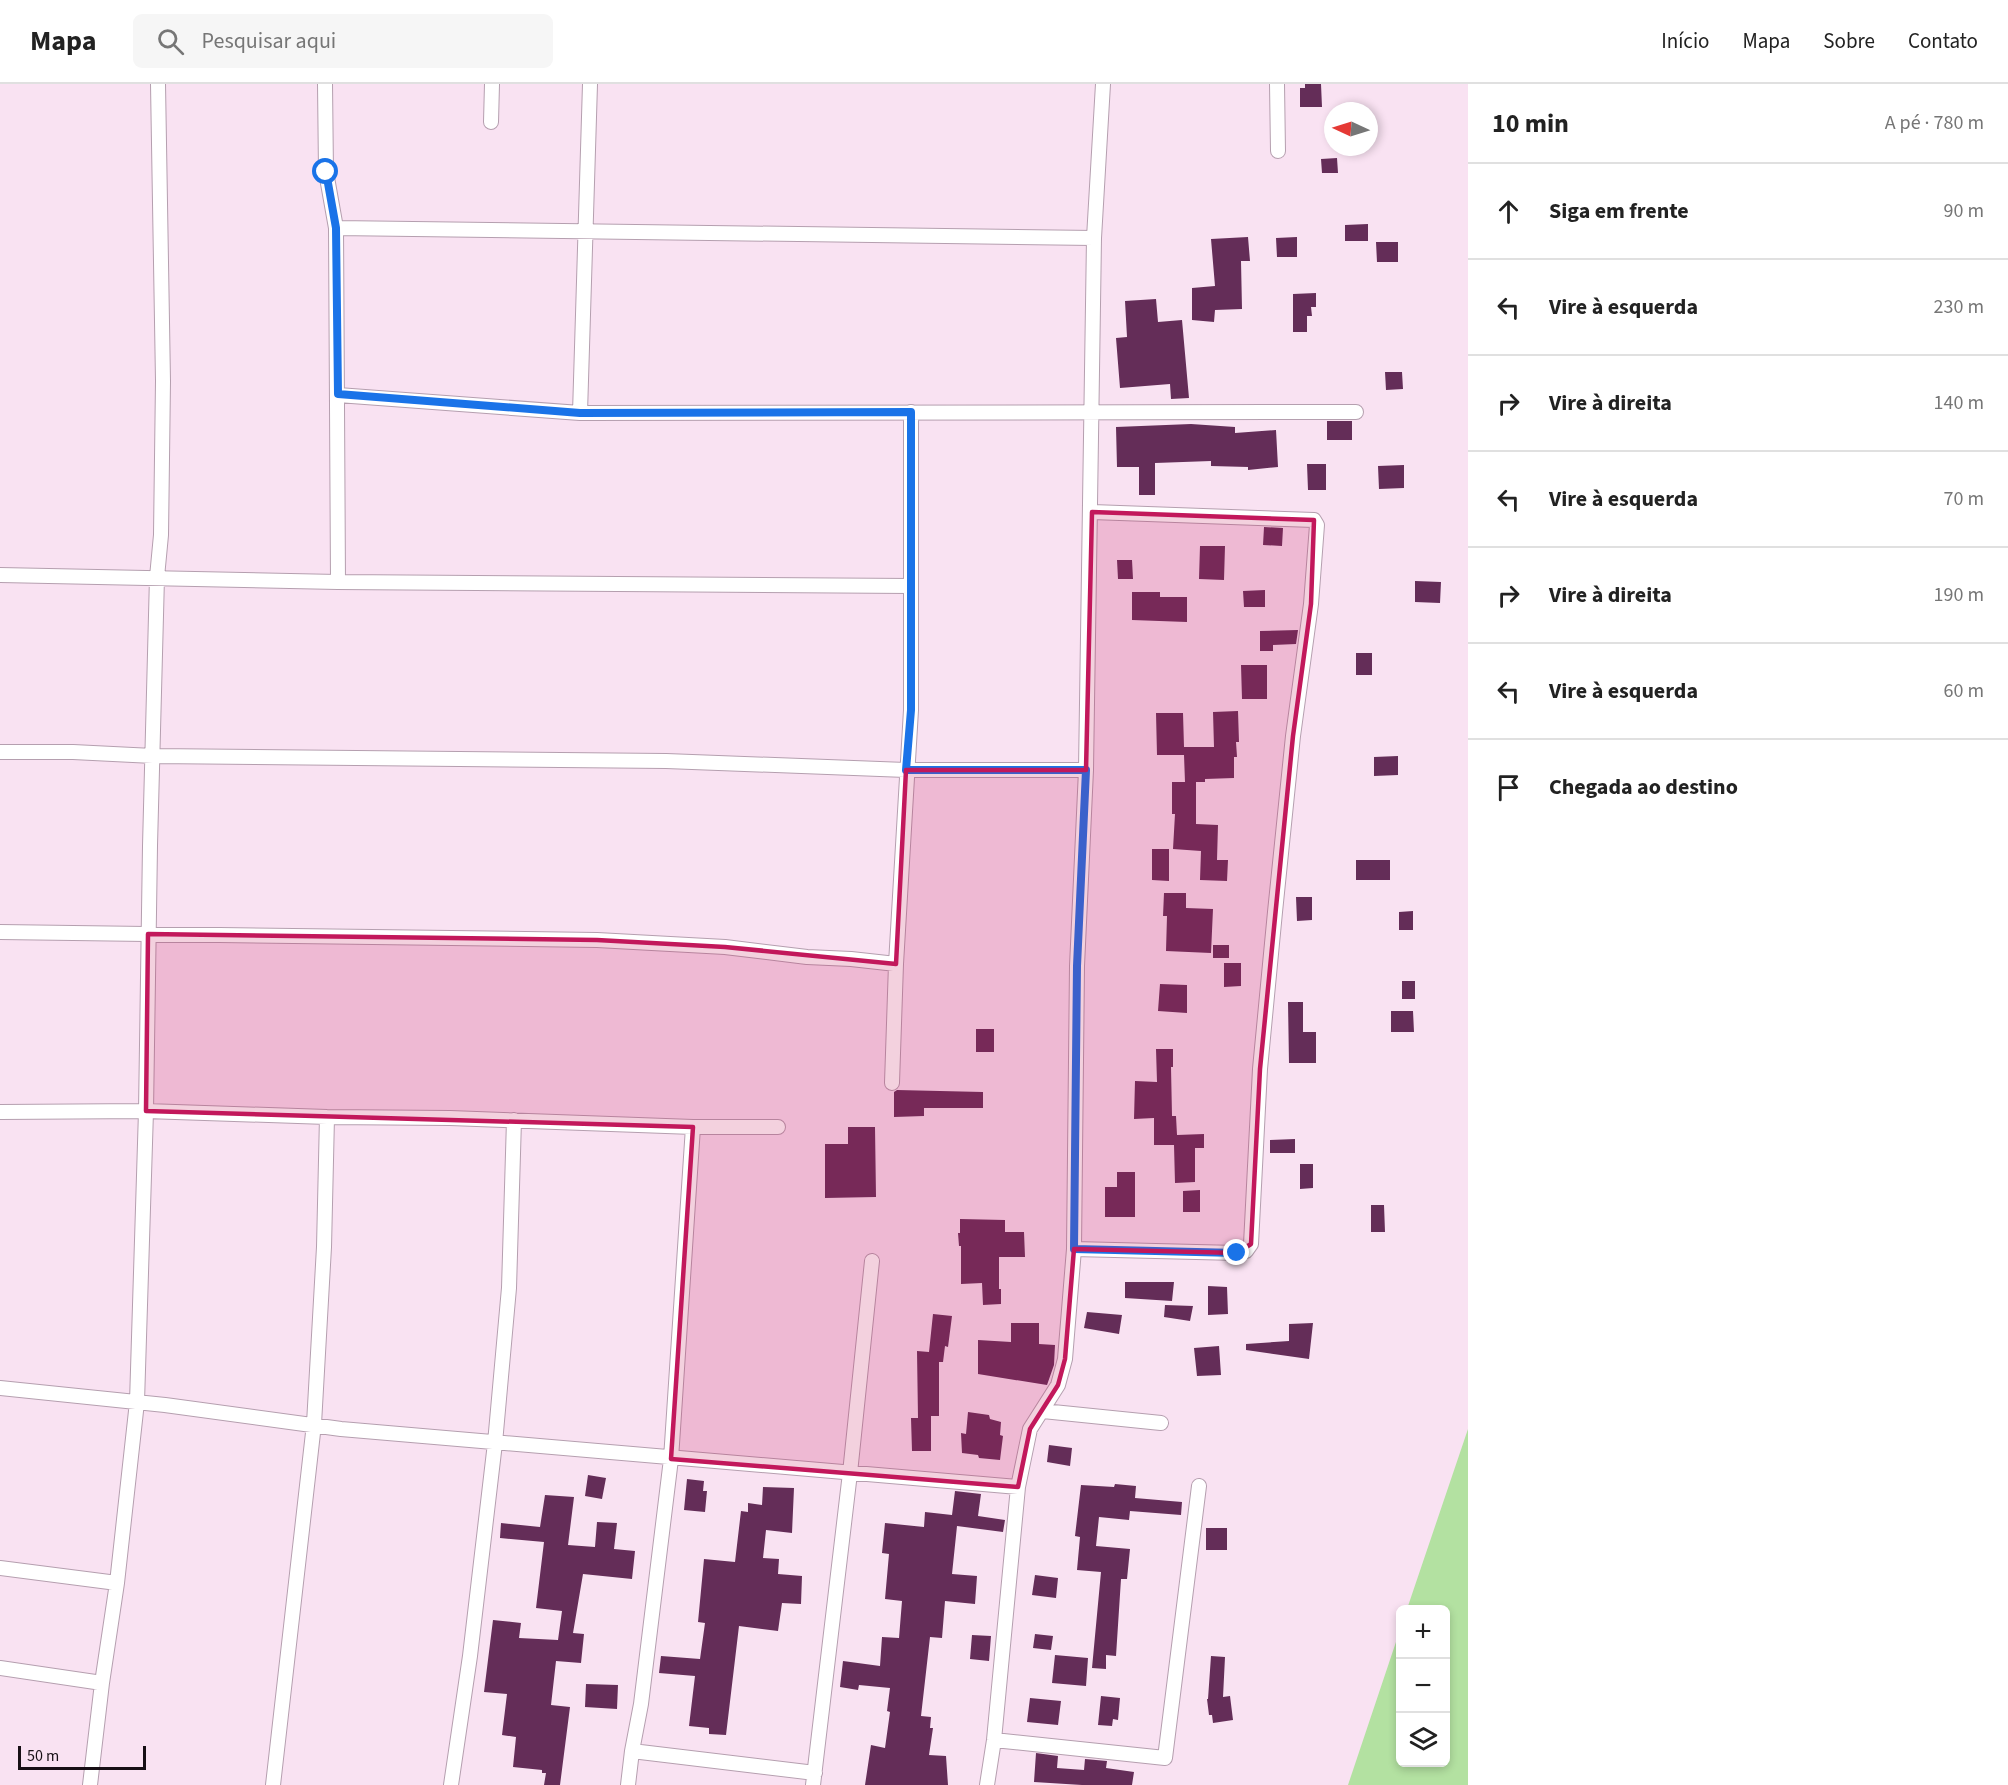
<!DOCTYPE html>
<html lang="pt">
<head>
<meta charset="utf-8">
<style>
	:root { --surface:#fff; --page:#f6f6f6; --text:#222; --muted:#767676; --line:#e0e0e0 }
	body { margin:0; font-family:"Source Sans 3",sans-serif; background:var(--page); color:var(--text) }
	.controls { position:absolute; right:18px; bottom:18px; display:grid; overflow:hidden; border-radius:9px; box-shadow:0 3px 9px #0003 }
	.controls button { width:54px; height:54px; display:grid; place-items:center; padding:0; border:0; border-bottom:2px solid var(--line); background:var(--surface); color:var(--text); font:30px sans-serif }
	.compass { position:absolute; left:1324px; top:18px; width:54px; height:54px; border-radius:50%; background:var(--surface); box-shadow:0 3px 9px #0003; rotate:274deg }
	.scale { position:absolute; left:18px; bottom:15px; width:128px; box-sizing:border-box; padding-left:6px; border:3px solid #170f15; border-top:0; font-size:16px; line-height:21px; white-space:nowrap; color:#170f15; -webkit-text-stroke:4px #f9e2f2; paint-order:stroke }
	.stop { position:absolute; width:18px; height:18px; margin:-14px; border:4px solid #1a73e8; border-radius:50%; background:#fff }
	.stop.end { background:#1a73e8; border-color:#fff; box-shadow:0 2px 6px #0008 }
	.list { margin:0; padding:0; list-style:none }
	h2 { display:flex; justify-content:space-between; align-items:center; height:78px; margin:0; padding:0 24px; font-size:26px }
	h2 small { font-size:20px; font-weight:400; color:var(--muted) }
	.list li { display:grid; grid-template-columns:39px 1fr auto; gap:18px; align-items:center; box-sizing:border-box; height:96px; padding:0 24px; border-top:2px solid var(--line) }
	.list b { display:block; font-size:22px; white-space:nowrap }
	.list em { font-size:20px; font-style:normal; color:var(--muted) }
	.icon { flex:none; width:33px; height:33px; fill:none; stroke:currentColor; stroke-width:2; stroke-linecap:round; stroke-linejoin:round }
	.map { position:relative; flex:none; width:1468px; height:1701px; overflow:hidden }
	header { display:flex; align-items:center; gap:36px; box-sizing:border-box; height:84px; padding:0 30px; background:var(--surface); border-bottom:2px solid var(--line) }
	header strong { font-size:28px }
	nav { display:flex; gap:33px; margin-inline-start:auto; font-size:21px }
	.search { width:420px; height:54px; background:var(--page); display:flex; align-items:center; gap:15px; box-sizing:border-box; padding:0 21px; border-radius:9px; color:var(--muted); font-size:22px }
	main { display:flex }
	aside { flex:1; background:var(--surface) }
	.map>svg:first-child { display:block }
	.water { fill:#b3e1a1 }
	.building { fill:#642d58 }
	.lines { fill:none; stroke-linecap:round; stroke-linejoin:round }
	.minor-casing { stroke:#b59faf; stroke-width:16 }
	.minor { stroke:#fff; stroke-width:14 }
	.route { stroke:#1a73e8; stroke-width:8 }
	.marked { fill:#c2185b; fill-opacity:0.2; stroke:#c2185b; stroke-width:4.5; stroke-linejoin:round }
</style>
</head>
<body>
<header>
<strong>Mapa</strong>
<div class="search"><svg class="icon" aria-label="search" viewBox="0 0 24 24"><circle cx="10" cy="10" r="6"/><path d="M15 15l6 6"/></svg>Pesquisar aqui</div>
<nav><a>Início</a><a>Mapa</a><a>Sobre</a><a>Contato</a></nav>
</header>
<main>
<div class="map">
<svg width="1468" height="1701" viewBox="0 0 1468 1701">
	<rect width="100%" height="100%" fill="#f9e2f2"/>
	<path class="water" d="M1468 1345V1701H1348L1400 1546V1678H1446V1526L1407 1525Z"/>
	<path class="building" d="M1305 0H1321L1322 23H1300V4H1305Z
		M1337 74 1338 89H1322L1321 75Z
		M1368 140V157H1345V141Z
		M1248 153 1250 177H1241L1242 225 1215 226 1214 238 1192 236V204L1215 202 1211 155Z
		M1297 153V173H1277L1276 154Z
		M1376 158H1398V178H1377Z
		M1316 209V223H1311L1312 232H1307V248H1293V210Z
		M1156 215 1158 238 1182 236 1189 314 1171 315 1170 300 1120 304 1116 254 1127 253 1125 217Z
		M1385 288H1402L1403 305 1386 306Z
		M1327 337H1352V356H1327Z
		M1191 340 1235 343V349L1276 346 1278 383 1248 386V383L1211 382V377L1155 379V411H1139V383H1117L1116 343Z
		M1307 380H1326V406H1308Z
		M1404 381V404L1379 405 1378 382Z
		M1264 443 1283 444 1282 462 1263 461Z
		M1200 462H1225L1224 496 1199 495Z
		M1117 476H1132L1133 495H1118Z
		M1415 497 1441 498 1440 519 1415 518Z
		M1265 506V523H1244L1243 507Z
		M1132 508H1160V513H1187V538L1132 536Z
		M1298 546 1296 560 1273 561V567H1260V547Z
		M1356 569H1372V591H1356Z
		M1241 581H1267V615H1242Z
		M1238 627 1239 658H1236L1237 673H1234V694L1205 695V698H1185L1184 671H1157L1156 629H1183L1184 663H1214L1213 628Z
		M1398 672V691L1374 692V673Z
		M1172 698H1196V740L1218 741 1217 776H1228L1227 797 1200 796 1201 767 1173 765 1175 730H1172Z
		M1152 765H1169V797L1152 796Z
		M1356 776H1390V796H1356Z
		M1164 809H1186V824L1213 825 1211 869 1166 867 1167 832H1163Z
		M1296 813H1312V836L1297 837Z
		M1413 827V846H1399V828Z
		M1213 861H1229V874H1213Z
		M1224 879H1241V902L1224 903Z
		M1402 897H1415V915H1402Z
		M1160 900 1187 901V929L1158 927Z
		M1288 918H1303V948H1316V979H1289Z
		M1391 927H1413L1414 948H1391Z
		M976 945H994V968H976Z
		M1156 965H1173V983H1171L1172 1032H1176L1177 1051 1204 1050V1064H1195V1098L1175 1099 1174 1061H1154V1034L1134 1035 1135 997 1157 998Z
		M897 1006 983 1008V1024H924V1032L894 1033V1008Z
		M848 1043H875L876 1113 825 1114V1060H848Z
		M1295 1055V1069H1270V1056Z
		M1300 1080H1313V1104L1300 1105Z
		M1117 1088H1135V1133H1105V1103H1117Z
		M1200 1106V1128H1183V1107Z
		M1371 1121H1384L1385 1148H1371Z
		M960 1135 1005 1136V1148H1024L1025 1173H999V1205H1001V1220L983 1221 982 1199 961 1200V1162H959L958 1149H960Z
		M1125 1198H1174L1172 1217 1125 1214Z
		M1208 1202 1227 1203 1228 1230 1208 1231Z
		M1165 1221 1193 1222 1190 1237 1164 1233Z
		M1087 1228 1122 1231 1119 1250 1084 1244Z
		M933 1230 952 1232 948 1263 945 1262 943 1278H939V1332H931V1367H912L911 1334H918L917 1267 929 1268Z
		M1011 1239H1039V1260L1055 1261 1054 1281 1047 1301 978 1290V1256L1011 1258Z
		M1313 1239 1309 1275 1246 1266V1260L1289 1257V1240Z
		M1219 1262 1221 1291 1197 1292 1194 1264Z
		M968 1328 989 1331 990 1335 1001 1338 1000 1351 1003 1352 1000 1376 979 1374 978 1371 962 1369 961 1349 966 1350Z
		M1049 1361 1072 1364 1070 1382 1047 1378Z
		M588 1391 606 1394 602 1415 585 1412Z
		M687 1395 704 1397 703 1407H707L705 1428 684 1426Z
		M1115 1400 1136 1402 1135 1414 1182 1418 1181 1431 1130 1427 1129 1436 1099 1433 1096 1462 1130 1465 1127 1495H1121L1116 1572 1106 1571V1585L1092 1584 1101 1488 1077 1486 1080 1453 1075 1452 1081 1401 1114 1403Z
		M763 1403 794 1404 792 1449 766 1446 763 1474 779 1475 778 1490 802 1492 801 1520 782 1519 778 1547 739 1542 726 1651 709 1650V1644L689 1642 695 1592 659 1589 661 1572 700 1575 705 1539 698 1538 704 1475 735 1478 741 1427 748 1428V1419L762 1421Z
		M955 1407 981 1410 978 1432 1005 1436 1003 1448 957 1442 952 1490 977 1492 975 1520 945 1517 942 1554 930 1553 921 1632 931 1633 930 1644H933L929 1671 946 1672 948 1701H865L871 1661 885 1664 890 1628 887 1627 890 1604 859 1601 858 1606 840 1603 843 1577 880 1582 882 1553 899 1554 902 1517 885 1515 889 1470 882 1469 885 1439 924 1443 925 1428 952 1431Z
		M545 1411 574 1413 568 1461 595 1463 597 1438 617 1439 614 1465 635 1467 632 1495 583 1490 573 1549 584 1550 581 1579 556 1577 551 1621 570 1623 560 1701H544L546 1689H542V1686L513 1683 516 1653 502 1651 507 1610 484 1608 493 1536 521 1539 519 1554 558 1556 562 1527 536 1524 544 1458 500 1454 501 1439 540 1443Z
		M1206 1444H1227V1466H1206Z
		M1035 1491 1058 1494 1056 1514 1032 1511Z
		M1035 1550 1053 1552 1051 1566 1033 1564Z
		M972 1551 991 1552 989 1577 970 1575Z
		M1055 1571 1088 1574 1086 1602 1052 1599Z
		M1211 1572 1225 1573 1223 1613 1230 1612 1233 1636 1213 1639 1212 1631H1209L1207 1615H1208Z
		M586 1600 618 1601 617 1625 585 1623Z
		M1101 1612 1120 1614 1118 1636 1113 1635 1112 1642 1098 1641Z
		M1030 1614 1061 1617 1058 1641 1027 1638Z
		M1036 1669 1058 1672 1057 1684 1084 1686 1085 1675 1107 1677 1106 1684 1134 1688 1132 1701H1082L1034 1698Z"/>
	<g class="lines">
		<g class="minor-casing">
			<path id="minor" d="M325 0 326 88 336 144 338 498
				M1277 0 1278 67
				M491 38 492 0
				M336 144 1094 154
				M338 311 580 329 1356 328
				M580 329 590 0
				M0 491 338 498 911 502
				M0 668H73L153 672 666 677 906 686H1086
				M0 848 597 856 725 863 807 873 851 875 896 880
				M892 999 896 880 911 626V328
				M0 1028 146 1027 327 1033 450 1034 693 1043H778
				M1074 1165 1237 1169 1246 1167 1251 1160 1260 985 1275 828 1293 652 1311 520 1317 441 1314 436 1092 428
				M0 1304 165 1321 341 1345 1018 1403
				M1043 1327 1161 1339
				M0 1484 117 1499
				M0 1584 102 1599
				M994 1656 1165 1674 1199 1402
				M632 1667 815 1689
				M90 1701 102 1599 117 1499 137 1318 146 1027 150 762 157 493 161 451 163 297 158 0
				M273 1701 314 1340 324 1163 327 1033
				M451 1701 470 1572 495 1359 509 1204 514 1036
				M628 1701 632 1667 641 1620 671 1375 693 1043
				M813 1701 850 1389 872 1177
				M987 1701 994 1656 1018 1403 1030 1345 1058 1301 1065 1275 1074 1165 1077 882 1086 686 1094 154 1103 0"/>
		</g>
		<use href="#minor" class="minor"/>
	</g>
	<g class="lines">
		<path class="route" d="M326 88 336 144 338 310 580 329 911 328V626L906 686H1086L1077 882 1074 1165 1237 1169"/>
	</g>
	<path class="marked" d="M1092 428 1314 436 1311 520 1293 652 1260 985 1251 1160 1237 1169 1074 1165 1065 1275 1058 1301 1030 1345 1018 1403 671 1375 693 1043 146 1027 148 850 597 856 725 863 896 880 906 686H1086Z"/>
</svg>
<div class="controls">
<button>+</button>
<button>−</button>
<button><svg class="icon" aria-label="layers" viewBox="0 0 24 24"><path d="M12 4l9 5-9 5-9-5zM3 14l9 5 9-5"/></svg></button>
</div>
<svg class="compass" viewBox="-18 -18 36 36"><path d="M0-13l5 13h-10z" fill="#e53935"/><path d="M0 13l5-13h-10z" fill="#767676"/></svg>
<div class="scale">50 m</div>
<div class="stop" style="left:326px;top:88px"></div>
<div class="stop end" style="left:1237px;top:1169px"></div>
</div>
<aside>
<h2>10 min<small>A pé · 780 m</small></h2>
<ul class="list">
<li><svg class="icon" aria-label="ahead" viewBox="0 0 24 24"><path d="M12 20V5M6 11l6-6 6 6"/></svg><div><b>Siga em frente</b></div><em>90 m</em></li>
<li><svg class="icon" aria-label="left" viewBox="0 0 24 24"><path d="M17 20v-9H6M10 6l-5 5 5 5"/></svg><div><b>Vire à esquerda</b></div><em>230 m</em></li>
<li><svg class="icon" aria-label="right" viewBox="0 0 24 24"><path d="M7 20v-9h11M14 6l5 5-5 5"/></svg><div><b>Vire à direita</b></div><em>140 m</em></li>
<li><svg class="icon" aria-label="left" viewBox="0 0 24 24"><path d="M17 20v-9H6M10 6l-5 5 5 5"/></svg><div><b>Vire à esquerda</b></div><em>70 m</em></li>
<li><svg class="icon" aria-label="right" viewBox="0 0 24 24"><path d="M7 20v-9h11M14 6l5 5-5 5"/></svg><div><b>Vire à direita</b></div><em>190 m</em></li>
<li><svg class="icon" aria-label="left" viewBox="0 0 24 24"><path d="M17 20v-9H6M10 6l-5 5 5 5"/></svg><div><b>Vire à esquerda</b></div><em>60 m</em></li>
<li><svg class="icon" aria-label="arrive" viewBox="0 0 24 24"><path d="M6 21V4h12l-3 4 3 4H6"/></svg><div><b>Chegada ao destino</b></div></li>
</ul>
</aside>
</main>
</body>
</html>
